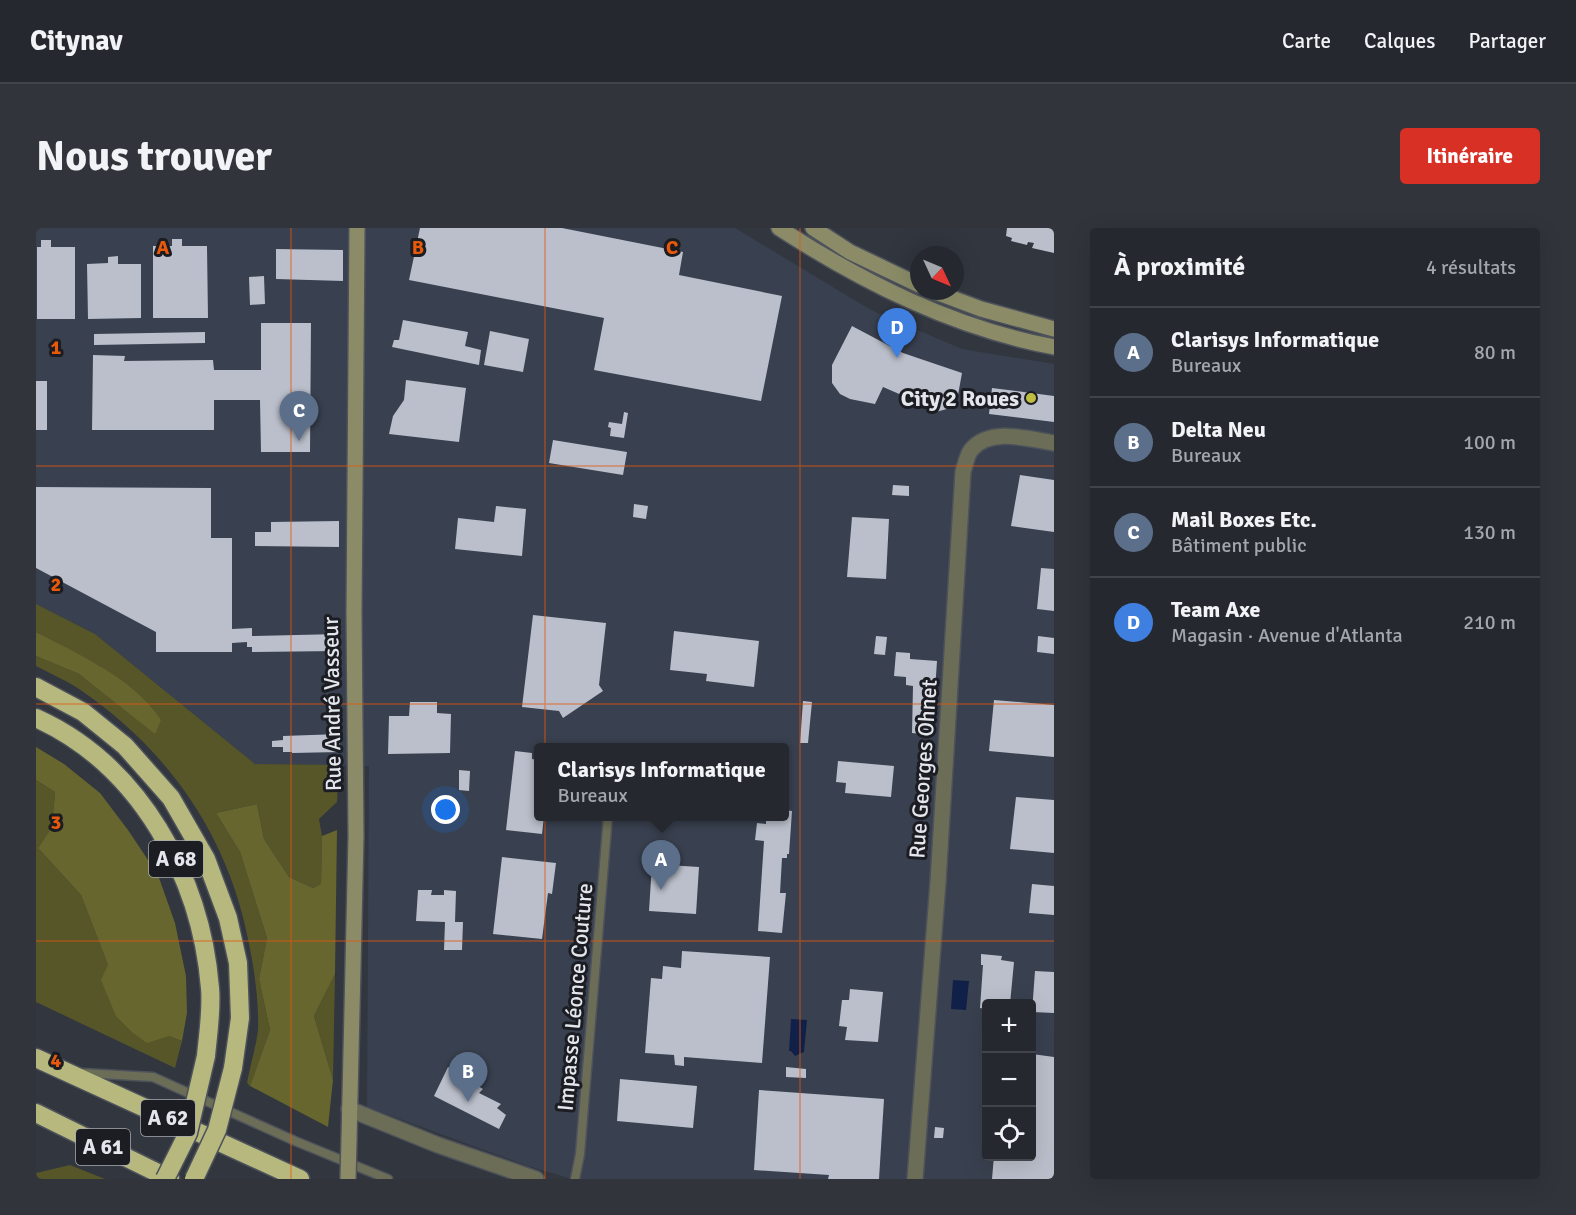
<!DOCTYPE html>
<html lang="fr">
<head>
<meta charset="utf-8">
<style>
	:root { --surface:#25282f; --page:#31343b; --text:#f1f3f6; --muted:#a3a6aa; --line:#42444b; --accent:#d93025 }
	body { margin:0; font-family:Signika,sans-serif; background:var(--page); color:var(--text) }
	.controls { position:absolute; right:18px; bottom:18px; display:grid; overflow:hidden; border-radius:6px; box-shadow:0 6px 24px #0002 }
	.controls button { width:54px; height:54px; display:grid; place-items:center; padding:0; border:0; border-bottom:2px solid var(--line); background:var(--surface); color:var(--text); font:30px sans-serif }
	.compass { position:absolute; left:874px; top:18px; width:54px; height:54px; border-radius:50%; background:var(--surface); box-shadow:0 6px 24px #0002; rotate:134deg }
	.you { position:absolute; left:410px; top:582px; width:21px; height:21px; margin:-15px; border:4px solid #fff; border-radius:50%; background:#1a73e8; box-shadow:0 0 0 9px #1a73e833 }
	.badge { display:grid; place-items:center; width:39px; height:39px; border-radius:50%; background:var(--accent); color:#fff; font-size:20px; font-weight:700 }
	.pin { position:absolute; translate:-50% -50px; filter:drop-shadow(0 2px 3px #0008) }
	.pin::after { content:''; position:absolute; top:32px; width:21px; height:18px; background:inherit; clip-path:polygon(0 0,100% 0,50% 100%) }
	.popup { position:absolute; left:498px; top:515px; width:255px; height:78px; box-sizing:border-box; display:grid; place-content:center; border-radius:6px; background:var(--surface); filter:drop-shadow(0 2px 4px #0005); font-size:20px; white-space:nowrap; color:var(--muted) }
	.popup b { font-size:22px; color:var(--text) }
	.popup::after { content:''; position:absolute; left:50%; top:100%; margin-left:-12px; border:12px solid transparent; border-top-color:var(--surface) }
	.list { margin:0; padding:0; list-style:none }
	h2 { display:flex; justify-content:space-between; align-items:center; height:78px; margin:0; padding:0 24px; font-size:26px }
	h2 small { font-size:20px; font-weight:400; color:var(--muted) }
	.list li { display:grid; grid-template-columns:39px 1fr auto; gap:18px; align-items:center; box-sizing:border-box; height:90px; padding:0 24px; border-top:2px solid var(--line) }
	.list b { display:block; font-size:22px; white-space:nowrap }
	.list p { margin:0; font-size:20px; white-space:nowrap; color:var(--muted) }
	.list em { font-size:20px; font-style:normal; color:var(--muted) }
	.icon { flex:none; width:33px; height:33px; fill:none; stroke:currentColor; stroke-width:2; stroke-linecap:round; stroke-linejoin:round }
	.map { position:relative; flex:none; width:1018px; height:951px; overflow:hidden; border-radius:6px }
	header { display:flex; align-items:center; gap:36px; box-sizing:border-box; height:84px; padding:0 30px; background:var(--surface); border-bottom:2px solid var(--line) }
	header strong { font-size:28px }
	nav { display:flex; gap:33px; margin-inline-start:auto; font-size:21px }
	.intro { display:flex; align-items:center; justify-content:space-between; box-sizing:border-box; height:144px; padding:0 36px }
	h1 { margin:0; font-size:42px }
	.button { padding:15px 27px; border-radius:6px; background:var(--accent); color:#fff; font-size:21px; font-weight:700 }
	main { display:flex; gap:36px; padding:0 36px }
	aside { flex:1; background:var(--surface); border-radius:6px; box-shadow:0 6px 24px #0002 }
	.map>svg:first-child { display:block }
	.built { fill:#39404f; fill-rule:evenodd }
	.green { fill:#565629 }
	.forest { fill:#66662e }
	.water { fill:#112048 }
	.building { fill:#babfcb }
	.lines { fill:none; stroke-linecap:round; stroke-linejoin:round }
	.lane-casing { stroke:#4d525b; stroke-width:11 }
	.street-casing { stroke:#4d525b; stroke-width:18 }
	.secondary-casing { stroke:#4d525b; stroke-width:18 }
	.highway-casing { stroke:#4d525b; stroke-width:21 }
	.lane { stroke:#6c6d56; stroke-width:8 }
	.street { stroke:#6c6d56; stroke-width:15 }
	.secondary { stroke:#8b8c67; stroke-width:15 }
	.highway { stroke:#b7b87e; stroke-width:18 }
	.secondary-bridge-casing { stroke:#4d525b; stroke-width:18; stroke-linecap:butt }
	.highway-bridge-casing { stroke:#4d525b; stroke-width:21; stroke-linecap:butt }
	.secondary-bridge { stroke:#8b8c67; stroke-width:15 }
	.highway-bridge { stroke:#b7b87e; stroke-width:18 }
	.grid { fill:none; stroke:#e8590c; stroke-width:1.5; stroke-opacity:0.55 }
	.poi-dot { fill:#bfbe42; stroke:#1b1d22; stroke-width:2 }
	.labels { text-anchor:middle; dominant-baseline:central; stroke-width:6; stroke-linejoin:round; paint-order:stroke }
	.shield { fill:#1b1d22; stroke:#a7aaaf; stroke-width:1.5 }
	.shield-label { font-size:21px; font-weight:bold; fill:#e3e6ec }
	.poi-label { font-size:22px; font-weight:bold; fill:#e3e6ec; stroke:#1b1d22; text-anchor:end }
	.street-label { font-size:22px; fill:#e3e6ec; stroke:#1b1d22 }
	.grid-label { font-size:20px; text-anchor:middle; font-weight:bold; fill:#e8590c; stroke:#1b1d22; stroke-width:6; stroke-linejoin:round; paint-order:stroke }
</style>
</head>
<body>
<header>
<strong>Citynav</strong>
<nav><a>Carte</a><a>Calques</a><a>Partager</a></nav>
</header>
<div class="intro"><h1>Nous trouver</h1><a class="button">Itinéraire</a></div>
<main>
<div class="map">
<svg width="1018" height="951" viewBox="0 0 1018 951">
	<rect width="100%" height="100%" fill="#31363f"/>
	<path class="built" d="M0 0H699L835 82 926 121 1018 136V951H536L492 938 331 879 333 538 219 536 59 406 0 376ZM502 520H748V588H502ZM951 776H996V928H951Z"/>
	<path class="green" d="M0 376 59 406 219 536 303 537 301 574 283 591 286 608 285 656 277 660 253 649 228 611 221 576 180 585 204 624 231 710 223 751 234 802 214 858 211 855C214 838 220 819 222 802 223 773 218 739 212 711 191 605 130 519 40 459 27 451 13 445 0 438V428L43 446 119 505 64 438 0 404Z
		M0 552 19 564 16 599 2 620 45 667 72 737 133 808 146 813 139 840 0 774Z
		M299 746 297 852 278 788Z
		M34 937 69 951H0V945Z"/>
	<path class="forest" d="M0 404C44 427 97 450 125 492L119 506 43 446 0 428Z
		M0 519 28 536 64 565 92 602 122 647 139 695 150 748 151 785 146 813 133 808 111 815 97 805 80 788 65 752 72 737 45 667 2 620 16 599 19 564 0 552Z
		M221 576 228 611 253 649 277 660 285 656 286 608 301 602 299 746 278 788 297 852 292 899 214 858 234 802 223 751 231 710 204 624 180 585Z"/>
	<path class="water" d="M917 752 933 753 930 782 915 781Z
		M755 791 771 792 768 824 759 828 755 823H753Z"/>
	<path class="building" d="M384 0H526L647 24 643 47 746 68 725 173 558 142 568 90 373 52Z
		M971 0H1018V25L996 20 998 15 992 14 991 17 975 13 976 10 970 8Z
		M136 11H146V18H171L172 90H117V18H136Z
		M5 12H15V19H39V91H1V19H5Z
		M240 21 307 22V53L240 51Z
		M82 28V36H105V90L52 91 51 36 72 35V29Z
		M228 48 229 76 214 77 213 49Z
		M367 92 432 104 429 118 445 122 443 137 356 119 358 112H363Z
		M225 95H275L274 224H225L224 172H178V202H56L57 127 89 128 88 133 177 132 178 142H225Z
		M816 98 867 125 926 145 922 167 917 175 911 181 896 185 898 181 847 159 839 176 814 171 804 166 796 155V137Z
		M454 103 493 111 487 144 448 137Z
		M169 104V115L58 117V106Z
		M370 152 430 160 423 214 353 206 357 188 368 172Z
		M0 153H11V202H0Z
		M956 160 1018 168V194L953 186Z
		M588 184 592 185 588 210 574 208 575 200 572 199 573 194 586 196Z
		M517 212 591 224 587 247 513 235Z
		M984 247 1018 252V304L975 298Z
		M857 257 873 258V268L856 267Z
		M0 259 175 260V310H196V401L216 400V408L303 406 302 423 216 424V419H211V414L196 415V408V424H120V404L0 340Z
		M598 276 612 278 610 291 597 289Z
		M460 278 490 281 486 328 419 321 422 290 458 294Z
		M816 289 853 291 850 351 811 349Z
		M303 293V319L219 318V304H235V294Z
		M1005 340 1018 341V383L1001 381Z
		M497 387 570 395 563 457 567 463 527 490 523 483 486 479Z
		M638 403 723 413 718 459 670 453 671 446 634 442Z
		M840 408 851 409 849 427 838 426Z
		M1002 408 1018 410V426L1001 424Z
		M860 424 874 425V431L901 433 896 507 876 505 877 458 870 457V449L858 448Z
		M958 472 1018 477V529L953 523Z
		M767 473 776 474 772 515H764Z
		M374 474H401V485L415 486 414 525 352 526 353 488H373Z
		M304 506V524L256 525V524H247V519H236V513L247 512V508Z
		M479 523 496 525V531L502 532V588H508L506 606 470 602Z
		M802 533 858 538 855 569 809 565 810 555 800 554Z
		M423 542 434 543 433 563 423 562Z
		M980 569 1018 572V625L974 621Z
		M748 582 756 583 753 626H751V630H746L744 665H750L746 705 722 703 728 613 719 612 721 595 730 596V588H748Z
		M466 629 520 635 516 666 512 665 506 711 457 706Z
		M616 636 663 639 660 686 613 683Z
		M996 656 1018 658V687L993 685Z
		M382 662H396L395 667H408V662L420 663 419 694H427L426 722H408L409 694 380 693Z
		M646 723 734 729 726 835 648 829V838L639 837 638 827 609 825 615 750 626 751 627 738 645 740Z
		M945 726 966 728 965 732 978 734 974 776H951V781L944 780 947 737H945Z
		M999 743 1018 744V785L996 784Z
		M814 761 847 764 842 814 809 812 811 799 803 798 806 772H813Z
		M996 826 1018 829V951H956L958 928H996Z
		M412 839 447 861 443 865 465 876 461 880 470 887 463 901 398 868Z
		M750 839 770 841V850L750 849Z
		M584 851 661 858 657 900 581 893Z
		M723 862 848 871 843 951H792L793 947 718 942Z
		M899 899 908 900 907 910H898Z"/>
	<g class="lines">
		<g class="lane-casing">
			<path id="lane" d="M47 845 117 849 259 913 352 951
				M539 951 544 926 572 588"/>
		</g>
		<g class="street-casing">
			<path id="street" d="M313 881 402 917 500 951
				M879 951 902 654 927 244C929 238 931 227 935 222 954 199 993 211 1018 215"/>
		</g>
		<g class="secondary-casing">
			<path id="secondary" d="M743 0C828 55 918 100 1018 119
				M777 0 814 24 883 57
				M897 63 945 81 1018 101
				M313 912 320 608 318 386 321 0"/>
		</g>
		<g class="highway-casing">
			<path id="highway" d="M0 459 47 484 89 518 135 570 170 631 192 690 202 735 204 790 197 840
				M0 490C104 537 165 649 174 760 176 782 172 806 170 828
				M0 830 264 951
				M0 885 134 951"/>
		</g>
		<use href="#lane" class="lane"/>
		<use href="#street" class="street"/>
		<use href="#secondary" class="secondary"/>
		<use href="#highway" class="highway"/>
		<g class="secondary-bridge-casing">
			<path id="secondary-bridge" d="M312 951 313 912"/>
		</g>
		<g class="highway-bridge-casing">
			<path id="highway-bridge" d="M129 951 152 905 170 828
				M158 951 181 902 197 840"/>
		</g>
		<use href="#secondary-bridge" class="secondary-bridge"/>
		<use href="#highway-bridge" class="highway-bridge"/>
	</g>
	<path class="grid" d="M255 0V951M509 0V951M764 0V951M0 238H1018M0 476H1018M0 713H1018"/>
	<circle class="poi-dot" cx="995" cy="170" r="6"/>
	<g class="labels">
		<g class="shield">
			<rect x="113" y="613" width="54" height="36" rx="4.5"/>
			<rect x="105" y="872" width="54" height="36" rx="4.5"/>
			<rect x="40" y="901" width="54" height="36" rx="4.5"/>
		</g>
		<g class="shield-label">
			<text x="140" y="631">A 68</text>
			<text x="132" y="890">A 62</text>
			<text x="67" y="919">A 61</text>
		</g>
		<g class="poi-label">
			<text x="983" y="170">City 2 Roues</text>
		</g>
		<g class="street-label">
			<text transform="translate(296 476) rotate(-91)">Rue André Vasseur</text>
			<text transform="translate(887 541) rotate(-86)">Rue Georges Ohnet</text>
			<text transform="translate(539 769) rotate(-85)">Impasse Léonce Couture</text>
		</g>
	</g>
	<g class="grid-label">
		<text x="127" y="26">A</text>
		<text x="382" y="26">B</text>
		<text x="636" y="26">C</text>
		<text x="20" y="126">1</text>
		<text x="20" y="363">2</text>
		<text x="20" y="601">3</text>
		<text x="20" y="839">4</text>
	</g>
</svg>
<div class="controls">
<button>+</button>
<button>−</button>
<button><svg class="icon" aria-label="locate" viewBox="0 0 24 24"><circle cx="12" cy="12" r="6"/><path d="M12 2v4M12 18v4M2 12h4M18 12h4"/></svg></button>
</div>
<svg class="compass" viewBox="-18 -18 36 36"><path d="M0-13l5 13h-10z" fill="#e53935"/><path d="M0 13l5-13h-10z" fill="#a3a6aa"/></svg>
<div class="you"></div>
<div class="pin badge" style="left:625px;top:662px;background:#5c6f8a">A</div>
<div class="popup"><b>Clarisys Informatique</b>Bureaux</div>
<div class="pin badge" style="left:432px;top:874px;background:#5c6f8a">B</div>
<div class="pin badge" style="left:263px;top:213px;background:#5c6f8a">C</div>
<div class="pin badge" style="left:861px;top:130px;background:#3f7fe0">D</div>
</div>
<aside>
<h2>À proximité<small>4 résultats</small></h2>
<ul class="list">
<li><span class="badge" style="background:#5c6f8a">A</span><div><b>Clarisys Informatique</b><p>Bureaux</p></div><em>80 m</em></li>
<li><span class="badge" style="background:#5c6f8a">B</span><div><b>Delta Neu</b><p>Bureaux</p></div><em>100 m</em></li>
<li><span class="badge" style="background:#5c6f8a">C</span><div><b>Mail Boxes Etc.</b><p>Bâtiment public</p></div><em>130 m</em></li>
<li><span class="badge" style="background:#3f7fe0">D</span><div><b>Team Axe</b><p>Magasin · Avenue d'Atlanta</p></div><em>210 m</em></li>
</ul>
</aside>
</main>
</body>
</html>
